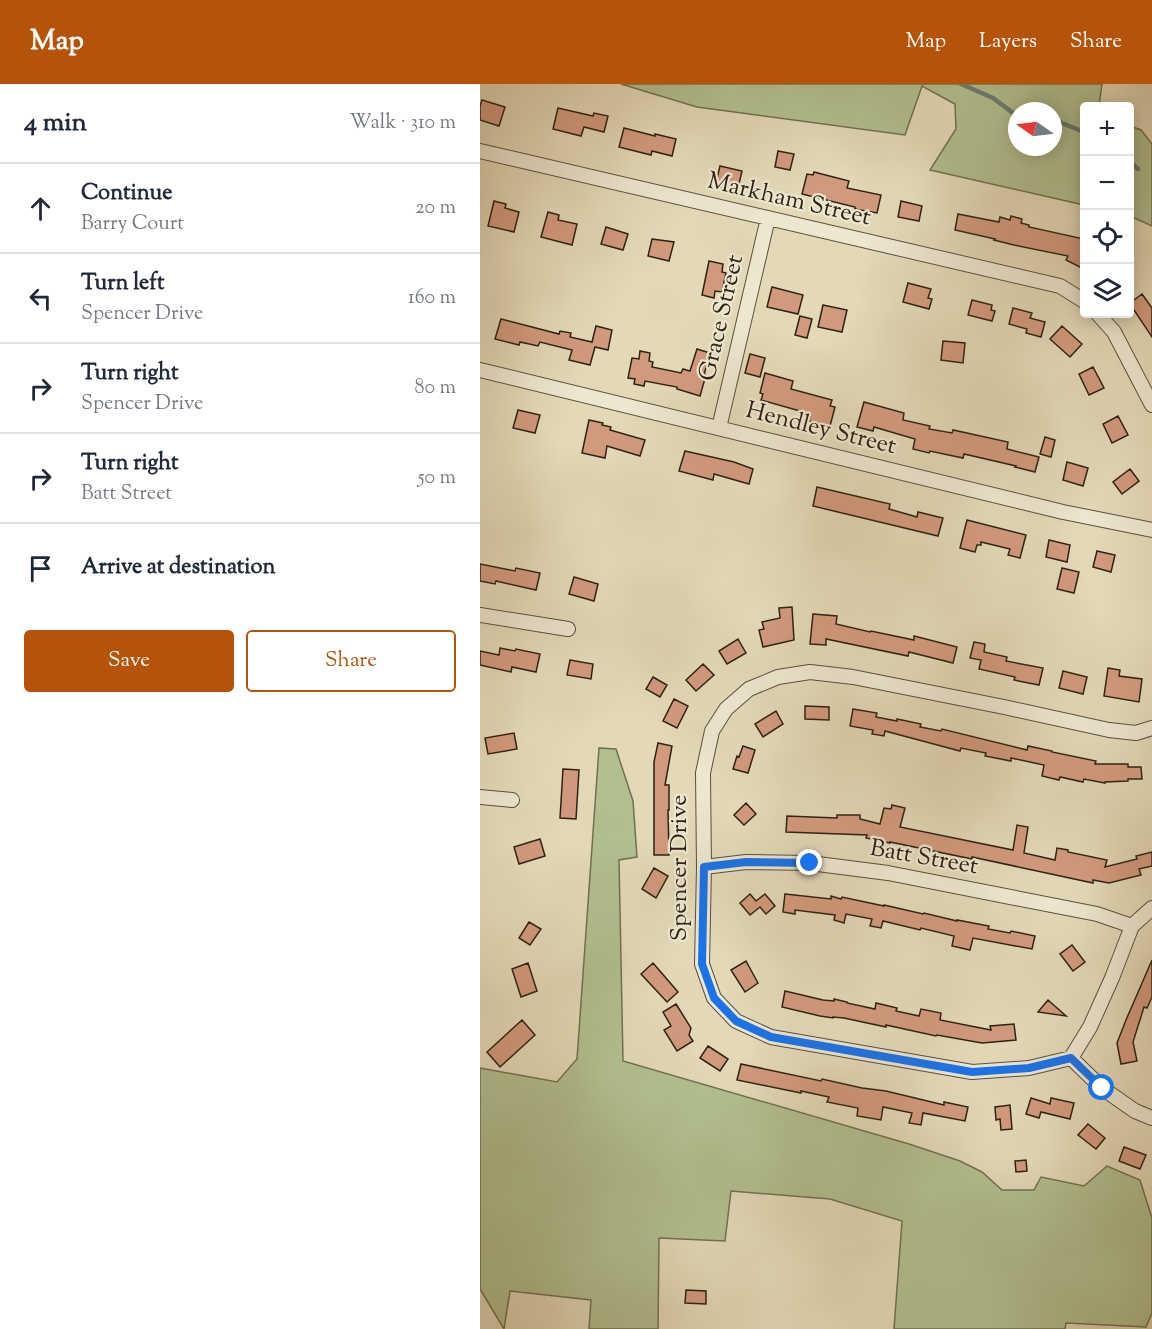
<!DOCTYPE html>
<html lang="en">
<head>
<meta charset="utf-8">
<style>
	:root { --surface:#fff; --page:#f2f2f3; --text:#1f2937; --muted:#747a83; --line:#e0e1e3; --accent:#b45309 }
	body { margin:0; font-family:"Sorts Mill Goudy",serif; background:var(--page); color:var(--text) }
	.controls { position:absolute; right:18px; top:18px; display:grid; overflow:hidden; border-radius:6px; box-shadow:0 3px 15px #0003 }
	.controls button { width:54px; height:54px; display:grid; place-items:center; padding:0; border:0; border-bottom:2px solid var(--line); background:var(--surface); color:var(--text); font:30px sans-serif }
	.compass { position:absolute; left:528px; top:18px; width:54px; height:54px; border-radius:50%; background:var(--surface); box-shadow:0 3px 15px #0003; rotate:284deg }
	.stop { position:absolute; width:18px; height:18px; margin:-14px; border:4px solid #1a73e8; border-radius:50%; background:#fff }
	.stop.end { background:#1a73e8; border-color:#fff; box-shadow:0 2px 6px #0008 }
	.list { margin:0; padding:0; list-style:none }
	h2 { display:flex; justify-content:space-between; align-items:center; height:78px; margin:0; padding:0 24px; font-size:26px }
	h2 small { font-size:20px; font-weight:400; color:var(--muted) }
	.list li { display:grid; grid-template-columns:39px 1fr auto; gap:18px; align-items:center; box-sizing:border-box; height:90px; padding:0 24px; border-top:2px solid var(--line) }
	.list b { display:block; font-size:22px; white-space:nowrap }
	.list p { margin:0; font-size:20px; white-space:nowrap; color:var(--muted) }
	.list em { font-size:20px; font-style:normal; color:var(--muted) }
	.actions { display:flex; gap:12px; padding:18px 24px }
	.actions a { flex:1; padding:14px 0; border:2px solid var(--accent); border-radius:6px; text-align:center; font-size:21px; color:var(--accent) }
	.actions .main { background:var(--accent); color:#fff }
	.icon { flex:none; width:33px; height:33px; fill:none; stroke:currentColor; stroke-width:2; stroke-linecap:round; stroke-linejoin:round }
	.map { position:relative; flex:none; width:672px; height:1245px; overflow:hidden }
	header { display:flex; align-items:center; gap:36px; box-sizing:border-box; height:84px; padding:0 30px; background:var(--accent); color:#fff }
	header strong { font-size:28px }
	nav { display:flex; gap:33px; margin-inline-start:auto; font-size:21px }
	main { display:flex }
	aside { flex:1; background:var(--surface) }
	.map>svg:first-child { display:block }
	.green { fill:#b2bf8f; stroke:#707052; stroke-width:1.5; fill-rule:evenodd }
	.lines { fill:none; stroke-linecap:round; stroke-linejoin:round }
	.stream { stroke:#6c7d72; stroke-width:4.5 }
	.building { fill:#d29a7d; stroke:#2e2214; stroke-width:1.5 }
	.minor-casing { stroke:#5b503d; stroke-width:16 }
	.minor { stroke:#ede6d0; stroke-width:14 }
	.route { stroke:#1a73e8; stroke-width:8 }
	.labels { text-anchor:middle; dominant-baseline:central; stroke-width:4.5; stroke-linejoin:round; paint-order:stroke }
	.street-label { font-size:24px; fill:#2e2214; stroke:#ede6d0 }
</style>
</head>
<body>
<header>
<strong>Map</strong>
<nav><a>Map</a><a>Layers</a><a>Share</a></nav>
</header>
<main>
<aside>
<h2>4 min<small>Walk · 310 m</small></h2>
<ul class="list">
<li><svg class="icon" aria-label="ahead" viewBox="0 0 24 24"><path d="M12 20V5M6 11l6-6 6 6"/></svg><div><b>Continue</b><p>Barry Court</p></div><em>20 m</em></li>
<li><svg class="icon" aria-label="left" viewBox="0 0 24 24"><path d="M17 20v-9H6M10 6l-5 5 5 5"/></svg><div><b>Turn left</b><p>Spencer Drive</p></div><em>160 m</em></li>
<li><svg class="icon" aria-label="right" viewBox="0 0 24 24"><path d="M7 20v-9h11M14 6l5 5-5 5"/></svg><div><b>Turn right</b><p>Spencer Drive</p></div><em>80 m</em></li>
<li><svg class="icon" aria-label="right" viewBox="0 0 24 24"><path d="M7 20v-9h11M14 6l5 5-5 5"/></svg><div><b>Turn right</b><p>Batt Street</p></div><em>50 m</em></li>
<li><svg class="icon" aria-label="arrive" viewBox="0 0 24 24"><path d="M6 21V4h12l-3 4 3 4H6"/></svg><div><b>Arrive at destination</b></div></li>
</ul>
<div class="actions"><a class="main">Save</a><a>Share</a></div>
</aside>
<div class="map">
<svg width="672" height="1245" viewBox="0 0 672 1245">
	<rect width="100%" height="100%" fill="#e3d9b7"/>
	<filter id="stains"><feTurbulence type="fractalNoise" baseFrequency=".00333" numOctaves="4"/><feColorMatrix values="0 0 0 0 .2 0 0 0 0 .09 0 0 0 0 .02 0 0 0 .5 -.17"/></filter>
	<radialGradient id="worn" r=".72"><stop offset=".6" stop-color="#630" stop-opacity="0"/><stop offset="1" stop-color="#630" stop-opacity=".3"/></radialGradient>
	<path class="green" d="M141 0H622L619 22H604V121L450 86 476 45 475 20 442 2 425 51 217 23ZM537 27H573V63H537Z
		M650 42 661 46 672 60V142L650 132Z
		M119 664 136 665 153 717 157 773 139 776 143 977 429 1060 480 1077 502 1088 522 1106H554L561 1093 604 1102 627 1082 660 1096 672 1134V1229L666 1243 586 1239 585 1245H414L422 1137 350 1115 251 1107 245 1157 179 1154 178 1245H109L111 1216 30 1207 24 1245 0 1205V984L77 998 97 975Z"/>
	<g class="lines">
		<path class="stream" d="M481 0 513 14 537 32
			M573 37H577L604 48
			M650 78 658 85"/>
	</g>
	<path class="building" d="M2 16 25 23 19 42 0 36V22Z
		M78 24 113 32 114 29 128 32 124 48 104 43 101 52 73 45Z
		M144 44 175 52V50L196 55 192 72 172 67 171 71 139 63Z
		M298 67 314 70 310 86 295 83Z
		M240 82 262 87 257 108 235 103Z
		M334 88 369 97 367 104 401 111 397 129 375 125V123L322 110 327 90 333 91Z
		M14 117 26 120 25 124 39 128 34 148 8 142Z
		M421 117 442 122 439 137 418 133Z
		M68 128 79 131 78 136 97 140 92 161 61 153Z
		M478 130 519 138 520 133 530 136 531 132 542 135 541 139 549 141V143L604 155V185L586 176 588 172 534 161 514 156 515 155 475 146Z
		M126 143 148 150 143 166 121 160Z
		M172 155 194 158 189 177 168 172Z
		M229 177 243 180 242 188 246 189 242 208 235 207 234 214 222 211Z
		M428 199 451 205 448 214 452 215 449 225 423 218Z
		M292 203 323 211 318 230 287 223Z
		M662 210 672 224V253L650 220V219Z
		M492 216 512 221 511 226 515 227 512 237 488 231Z
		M343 221 367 226 362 248 338 243Z
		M533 224 552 229 550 234 565 238 561 253 546 249 547 245 529 240Z
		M320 232 332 235 327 254 315 251Z
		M21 235 79 250 80 247 91 249 90 253 112 258 116 242 132 246 128 266 115 263 110 281 89 276 92 266 60 258 58 262 40 258 39 261 15 255Z
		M582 242 602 260 590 273 570 255Z
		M463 257 485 259 483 279 461 276Z
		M217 265 230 269 224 291H226L220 312 197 305V303L165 297 164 302 154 300 155 295 148 294 152 274 159 275 160 267 170 269 169 277 173 278 172 283 201 289 203 285 210 287Z
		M270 270 285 274 280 293 265 289Z
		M613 283 624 304 609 311 599 290Z
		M285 289 313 297 311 305 352 316 350 322 355 323 350 342 329 337 330 333 319 330 320 327 281 316 283 310 280 309Z
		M384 318 424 329 423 336 450 342 449 345 472 349 473 346 528 358 527 365 559 373 555 388 535 383 536 382 484 370 483 374 450 367 449 369 433 365 435 355 394 343 393 347 377 343Z
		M38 326 60 331 55 349 33 344Z
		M638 332 648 351 632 359 623 340Z
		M109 336 123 339 122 341 131 343 130 346 165 356 160 372 127 362 125 374 102 369Z
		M565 353 575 356 571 373 560 370Z
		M205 367 254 378 273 385 269 400 234 390 233 396 199 387Z
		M587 378 608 384 603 402 583 396Z
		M650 385 659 397 642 410 633 398Z
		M337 403 410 420 409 425 437 433 438 428 463 434 458 452 333 422Z
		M487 436 546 451 540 474 528 471 530 465 501 458V461H497L495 468 480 464Z
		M569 456 590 461 587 478 566 473Z
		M617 467 635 471 631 488 613 483Z
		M0 480 35 487 36 484 60 489 56 506 16 497 15 500 0 497Z
		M582 484 599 488 594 509 577 505Z
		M94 493 118 500 114 517 89 510Z
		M312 523 314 556 283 563 279 546 284 545 282 538 300 534 299 524Z
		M333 530 357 532 356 540 390 548 391 547 434 556V552L477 563 473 579 429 568 428 572 346 555V561L330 560Z
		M258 555 266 569 247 580 239 567Z
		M494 558 505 560 504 568 527 573 526 577 563 584 559 601 534 596 535 593 499 585 501 576 490 574Z
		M20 564 35 567 36 565 60 570 56 588 32 583 31 588 0 581V567L19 571Z
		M90 576 113 580 111 595 87 591Z
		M223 580 234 591 216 607 206 596Z
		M628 584 640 586 639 592 662 595 659 618 624 612Z
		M583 587 607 593 603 610 579 604Z
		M173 593 187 601 180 613 166 605Z
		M194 615 208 622 197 644 183 637Z
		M325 622 349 623V636L325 635Z
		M373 625 397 629 396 633 417 637V635L441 640 440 643 461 647 462 645 547 666 548 662 572 667V668L616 677 615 680H648V683H661L662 695H648V697L625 698V699L604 695 603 698 580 693 579 696 562 692 564 681 531 674V677L505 672 506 669 481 664 480 667 405 647 404 652 392 650 393 646 370 642Z
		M296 627 303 640 283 653 275 640Z
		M34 649 37 665 8 670 5 654Z
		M178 659 192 662 185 701H189V726H188L189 771H174V678Z
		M263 662 275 666 268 689 253 685 257 672 259 673Z
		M83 685 99 686 96 735 80 734Z
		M266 719 276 730 264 741 254 731Z
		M412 721 425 724 420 743 533 766 537 741 548 743 544 769 575 776 577 764 588 766V768L627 776 625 783 657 775 656 772 672 768V782L659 785 661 791 629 799 613 796V799L492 773V775L410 758V759L386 754 387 751 306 748 307 732 357 734V731H380V735L400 740 404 724 411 725Z
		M60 755 65 772 39 780 34 763Z
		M174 784 188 792 176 814 162 805Z
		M270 810 276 817 285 810 295 822 286 830 280 823 270 831 260 819Z
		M305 810 351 815V812L361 815 362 813 404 822V821L443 830 444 829 477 837V836L509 842 508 845 530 849 531 847 555 852 552 865 493 854 490 866 472 862 474 852 441 844 440 846 403 837 401 844 390 842 392 835 366 830 364 839 354 836 355 831 315 826V830L303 828Z
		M49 838 61 845 50 861 39 854Z
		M592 861 605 878 593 887 580 870Z
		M672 876V913L667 924 664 923 653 958 657 977 641 980 637 959 646 936Z
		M266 877 278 899 265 908 251 886Z
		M48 879 57 907 41 913 32 885Z
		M173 879 198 908 187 918 161 890Z
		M305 907 343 916 354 917V915L367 918V919L395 925 396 919 417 924 416 927 439 932 441 925 461 929 460 936 511 946 510 942 534 940 536 956 502 959 457 951 456 952 406 941V943L364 934 353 933V934L340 932 302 923Z
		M568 916 586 932 558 928Z
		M196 920 211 944 209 951 213 957 197 967 184 946 191 942 183 928Z
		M42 936 55 951 20 983 7 968Z
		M228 962 248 975 240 987 220 974Z
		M261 980 341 997 342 995 382 1004 406 1007 464 1021V1018L488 1023 485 1037 443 1029 441 1041 429 1039 432 1029 403 1023 401 1036 377 1032 378 1024 347 1018 349 1013 321 1007V1009L257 996Z
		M551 1014 570 1020 571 1014 594 1019 590 1035 561 1028 559 1034 546 1030Z
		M530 1021 532 1045 521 1046 520 1035 516 1036 515 1023Z
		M608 1040 625 1054 616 1065 598 1051Z
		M644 1063 666 1071 660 1085 639 1077Z
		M546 1076 547 1087 536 1088 535 1077Z
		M206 1206 226 1207V1220L205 1219Z"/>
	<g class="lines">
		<g class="minor-casing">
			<path id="minor" d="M0 67 580 202 604 217
				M618 230 634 248 672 321
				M0 286 583 428 672 446
				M239 344 288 134
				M0 531 88 545
				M672 644 656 649 629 646 524 623 373 593 330 588 298 593 269 605 246 625 232 647 223 689 224 783 222 880 234 914 256 937 291 953 492 988 549 984 591 974 610 943 632 894 652 842 672 824
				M0 713 32 716
				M224 783 266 778 330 779 408 789 617 830 652 842
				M591 974 622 1004 655 1027 672 1034"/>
		</g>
		<use href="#minor" class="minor"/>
	</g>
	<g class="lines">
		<path class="route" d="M330 779 266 778 224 783 222 880 234 914 256 937 291 953 492 988 549 984 591 974 622 1004"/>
	</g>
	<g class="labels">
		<g class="street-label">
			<text transform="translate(309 116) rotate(13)">Markham Street</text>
			<text transform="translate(242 234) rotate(-77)">Grace Street</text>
			<text transform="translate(341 345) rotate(14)">Hendley Street</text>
			<text transform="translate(444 774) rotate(10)">Batt Street</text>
			<text transform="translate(200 784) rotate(-90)">Spencer Drive</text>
		</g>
	</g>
	<rect width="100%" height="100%" filter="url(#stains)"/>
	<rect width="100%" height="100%" fill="url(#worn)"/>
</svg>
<div class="controls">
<button>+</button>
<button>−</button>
<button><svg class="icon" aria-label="locate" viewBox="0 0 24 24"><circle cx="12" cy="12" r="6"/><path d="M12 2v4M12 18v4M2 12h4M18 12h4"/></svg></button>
<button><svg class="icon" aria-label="layers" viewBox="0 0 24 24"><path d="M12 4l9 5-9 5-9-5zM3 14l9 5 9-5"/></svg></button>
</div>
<svg class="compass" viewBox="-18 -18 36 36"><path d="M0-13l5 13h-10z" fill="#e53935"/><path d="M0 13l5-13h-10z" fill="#747a83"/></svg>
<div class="stop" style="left:622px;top:1004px"></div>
<div class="stop end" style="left:330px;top:779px"></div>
</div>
</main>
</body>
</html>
